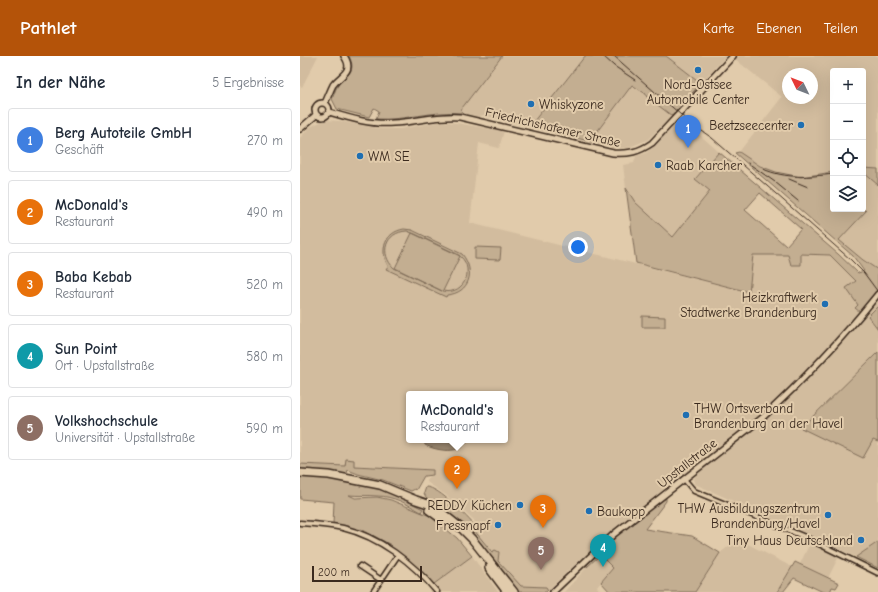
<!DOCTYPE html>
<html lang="de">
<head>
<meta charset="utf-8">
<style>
	:root { --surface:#fff; --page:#f6f6f7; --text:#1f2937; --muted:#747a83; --line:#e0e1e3; --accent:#b45309 }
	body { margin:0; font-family:"Comic Neue",sans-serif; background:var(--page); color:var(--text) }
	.controls { position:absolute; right:12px; top:12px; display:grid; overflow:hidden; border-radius:4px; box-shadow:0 4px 16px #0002 }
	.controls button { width:36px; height:36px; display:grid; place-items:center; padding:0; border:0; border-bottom:1px solid var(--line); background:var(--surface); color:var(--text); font:20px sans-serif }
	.compass { position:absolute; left:482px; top:12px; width:36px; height:36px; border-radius:50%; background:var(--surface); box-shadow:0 4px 16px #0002; rotate:313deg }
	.scale { position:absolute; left:12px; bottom:10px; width:110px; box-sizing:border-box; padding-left:4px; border:2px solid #3b2a1e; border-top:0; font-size:11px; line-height:14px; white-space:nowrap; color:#3b2a1e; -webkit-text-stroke:3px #e1cbab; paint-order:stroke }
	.you { position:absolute; left:278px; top:191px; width:14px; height:14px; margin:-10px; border:3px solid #fff; border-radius:50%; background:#1a73e8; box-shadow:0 0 0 6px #1a73e833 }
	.badge { display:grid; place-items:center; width:26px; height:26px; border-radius:50%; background:var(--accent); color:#fff; font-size:13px; font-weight:700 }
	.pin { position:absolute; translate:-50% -33px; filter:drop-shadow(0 1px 2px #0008) }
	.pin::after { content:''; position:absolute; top:21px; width:14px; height:12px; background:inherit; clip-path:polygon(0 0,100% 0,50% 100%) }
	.popup { position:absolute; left:106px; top:335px; width:102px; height:52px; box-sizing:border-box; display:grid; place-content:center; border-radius:4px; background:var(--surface); filter:drop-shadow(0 1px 3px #0005); font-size:13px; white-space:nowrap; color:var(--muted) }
	.popup b { font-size:15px; color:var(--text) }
	.popup::after { content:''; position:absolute; left:50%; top:100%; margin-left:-8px; border:8px solid transparent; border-top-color:var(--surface) }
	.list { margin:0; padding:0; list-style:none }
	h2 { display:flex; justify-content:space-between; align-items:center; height:52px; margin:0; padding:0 16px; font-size:17px }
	h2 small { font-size:13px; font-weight:400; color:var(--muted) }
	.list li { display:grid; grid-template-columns:26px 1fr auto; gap:12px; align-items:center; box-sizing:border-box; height:64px; margin:0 8px 8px; padding:0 8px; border:1px solid var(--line); border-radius:4px }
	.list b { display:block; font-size:15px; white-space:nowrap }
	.list p { margin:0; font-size:13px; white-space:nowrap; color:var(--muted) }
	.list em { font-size:13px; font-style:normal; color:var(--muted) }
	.icon { flex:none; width:22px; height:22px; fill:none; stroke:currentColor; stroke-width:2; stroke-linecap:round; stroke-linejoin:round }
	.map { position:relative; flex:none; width:578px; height:536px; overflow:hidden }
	header { display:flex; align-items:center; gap:24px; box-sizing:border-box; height:56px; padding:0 20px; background:var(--accent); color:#fff }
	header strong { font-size:19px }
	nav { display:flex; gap:22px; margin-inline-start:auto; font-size:14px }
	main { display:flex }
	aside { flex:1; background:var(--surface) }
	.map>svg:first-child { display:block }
	.built { fill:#d2bc9e; fill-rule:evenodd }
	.green { fill:#c3ae91; stroke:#7f6c58; fill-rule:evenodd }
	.water { fill:#99866e; stroke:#73614e }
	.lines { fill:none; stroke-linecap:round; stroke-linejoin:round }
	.minor-casing { stroke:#3b2a1e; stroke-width:7 }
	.tertiary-casing { stroke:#3b2a1e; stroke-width:8 }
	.primary-casing { stroke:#3b2a1e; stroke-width:10 }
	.minor { stroke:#e1cbab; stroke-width:4 }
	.tertiary { stroke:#e1cbab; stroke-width:5 }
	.primary { stroke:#e1cbab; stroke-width:7 }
	.rail { stroke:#3b2a1e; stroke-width:1 }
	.poi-dot { fill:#1f6fb2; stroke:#e1cbab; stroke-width:1.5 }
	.labels { text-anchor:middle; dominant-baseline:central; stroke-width:4; stroke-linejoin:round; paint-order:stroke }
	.poi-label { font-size:13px; fill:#3b2a1e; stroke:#e1cbab; text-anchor:end }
	.street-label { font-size:13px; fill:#3b2a1e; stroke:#e1cbab }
</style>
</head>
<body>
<header>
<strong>Pathlet</strong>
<nav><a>Karte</a><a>Ebenen</a><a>Teilen</a></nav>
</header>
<main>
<aside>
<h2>In der Nähe<small>5 Ergebnisse</small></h2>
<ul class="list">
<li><span class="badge" style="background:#3f7fe0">1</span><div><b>Berg Autoteile GmbH</b><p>Geschäft</p></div><em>270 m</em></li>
<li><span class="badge" style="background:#e8710a">2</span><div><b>McDonald's</b><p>Restaurant</p></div><em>490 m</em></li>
<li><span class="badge" style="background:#e8710a">3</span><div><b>Baba Kebab</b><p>Restaurant</p></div><em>520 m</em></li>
<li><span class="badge" style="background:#0f9aa8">4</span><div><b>Sun Point</b><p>Ort · Upstallstraße</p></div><em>580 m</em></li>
<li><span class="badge" style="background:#8d6e63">5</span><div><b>Volkshochschule</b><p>Universität · Upstallstraße</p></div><em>590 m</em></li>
</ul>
</aside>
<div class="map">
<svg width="578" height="536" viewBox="0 0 578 536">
	<rect width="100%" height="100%" fill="#e1cbab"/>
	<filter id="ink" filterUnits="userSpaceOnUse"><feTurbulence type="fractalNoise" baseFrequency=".025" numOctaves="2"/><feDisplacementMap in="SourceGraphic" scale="8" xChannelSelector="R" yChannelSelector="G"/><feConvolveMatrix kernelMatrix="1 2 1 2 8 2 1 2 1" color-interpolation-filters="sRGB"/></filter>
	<g filter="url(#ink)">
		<path class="built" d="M0 0H18L2 31 0 30Z
			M202 0H285L230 70 183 59 179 61 161 57 162 52Z
			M366 0H426L401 27Z
			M438 0H578V113L563 112V15H533V116L501 121 476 116 461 110 439 96 482 41 435 3ZM488 18H512V42H488Z
			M332 29 346 38V40L372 60 347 84 327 92H313L292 86 293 81Z
			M381 62 419 96 395 122 410 135 373 181 335 146 326 132 323 109 334 107 336 100 346 97 356 89Z
			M24 64 40 65 82 73H100L138 66H150L204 75 199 92 179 87 170 167 449 236 453 199H488L491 209H501V198L530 199 556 225 553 228 558 249 555 252 565 260 578 244V250L568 260 578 273V296L501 372 573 384 578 386V486L556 501 501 475 395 428 393 424 399 416 461 363 475 350 473 348 372 428 359 429 364 433 301 484 248 534 246 531 221 530 198 505 192 496 173 473 176 471 174 464 147 440 127 426 128 421 133 420V414L54 410V404H46V410L0 408V82L10 71ZM109 338H205V384H167L166 387 125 389 124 384H109Z
			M563 116 578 129V214L563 204 539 184 566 155 563 152Z
			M438 483 492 511 477 536H395L420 497Z
			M510 487 539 500 528 522 500 508Z
			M300 499 313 512 297 531 301 536H264L287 511Z
			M172 500 198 536H141L134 528Z"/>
		<path class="green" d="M49 0H202L162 52 161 57C132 54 105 65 76 63L79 55 74 52 69 61 37 53 32 43C34 39 35 34 37 31 44 19 58 18 49 0Z
			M285 0H366L401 27 372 60 346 40V38L332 29 293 81 292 86 230 70Z
			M419 96 538 198 558 217 564 215 553 200 435 97 439 96 460 110 476 116 501 121 533 116V153H563V152L566 155 539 184 563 204 578 214V233L560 256 555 252 558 249 546 232 556 225 530 199 501 198V209H491L488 199H453L449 236 336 207 326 132 335 146 373 181 410 135 395 123ZM460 137 501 173 486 190 445 154Z
			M563 112 578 113V129L563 116Z
			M104 173 112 174 162 198C176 215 170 237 147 239L146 241 86 213 88 210C79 194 85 176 104 173ZM107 175 115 178 157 198C177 210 165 240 143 235L160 200 112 177 95 212 142 235 94 212C79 198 85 176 107 175Z
			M175 191 201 192 200 204 175 203Z
			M578 250V273L568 260Z
			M342 260 365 261V271H342Z
			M578 296V386L573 384 563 402 501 372Z
			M46 403 54 404V410L133 414V419L124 420 116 434 115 433 111 435 83 424 58 418 48 414 47 417 43 418 28 416 0 415V408L45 410Z
			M0 421C17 422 33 422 50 425 76 430 100 441 123 453L121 456C107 448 94 440 77 440 68 439 58 440 49 439L55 442 77 441 91 444 130 460 157 482 172 500 134 528 113 508 90 491 91 489 61 473 59 475 45 470 33 468 34 446 0 443Z
			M126 431C139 431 167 461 176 471L173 473 192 496 195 494 199 496 198 505 221 530 246 531 248 534 246 536H219C198 509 178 482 152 460 145 454 126 446 124 437Z
			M366 442V445L345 473 392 480 420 497 395 536H310L301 526 313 512 300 499 287 511V507L330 468 333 469 335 467 333 465Z
			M578 486V512L556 501Z
			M495 506 539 527 536 532 532 531 530 536H523L494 522 483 536H477Z"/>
		<path class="water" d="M124 384H167C162 399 137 395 125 389Z"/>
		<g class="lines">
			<g class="minor-casing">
				<path id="minor" d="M384 423 394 435 505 481 578 517
					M0 467C15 468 29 469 43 472 80 481 113 507 137 536
					M60 510 81 524
					M73 536 98 499"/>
			</g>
			<g class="tertiary-casing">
				<path id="tertiary" d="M15 54a7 7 0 1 1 14 0a7 7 0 1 1-14 0Z
					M25 47C28 41 30 35 33 29 40 19 55 16 44 0
					M29 56C49 62 72 69 93 67 115 66 137 59 160 61L313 97C329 98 339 96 352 87L433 0
					M0 73 16 59
					M253 536 314 478 461 363C505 323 541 284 578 238"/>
			</g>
			<g class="primary-casing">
				<path id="primary" d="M0 417 29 419 80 429 116 444 128 448 141 456 161 472 172 483 214 536
					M129 454 148 468
					M189 512 207 536"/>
			</g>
			<use href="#minor" class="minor"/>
			<use href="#tertiary" class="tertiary"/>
			<use href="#primary" class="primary"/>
			<path class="rail" d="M303 0 314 10 335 24
				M314 0 389 66 412 82 467 130 550 203 564 217 578 236
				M448 107 475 126 498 145
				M463 113C486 123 509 121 533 118
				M489 123 508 131"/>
		</g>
	</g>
	<g class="poi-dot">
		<circle cx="398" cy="14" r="4"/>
		<circle cx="231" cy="48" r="4"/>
		<circle cx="501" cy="69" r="4"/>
		<circle cx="60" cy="100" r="4"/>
		<circle cx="358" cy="109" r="4"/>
		<circle cx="525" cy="248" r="4"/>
		<circle cx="386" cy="359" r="4"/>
		<circle cx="220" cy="449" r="4"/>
		<circle cx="289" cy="455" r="4"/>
		<circle cx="528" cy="459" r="4"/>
		<circle cx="198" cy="469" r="4"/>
		<circle cx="561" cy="484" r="4"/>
	</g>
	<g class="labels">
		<g class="poi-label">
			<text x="398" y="28" text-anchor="middle">Nord-Ostsee<tspan x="398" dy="15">Automobile Center</tspan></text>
			<text x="239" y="48" text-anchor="start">Whiskyzone</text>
			<text x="493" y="69">Beetzseecenter</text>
			<text x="68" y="100" text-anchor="start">WM SE</text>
			<text x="366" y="109" text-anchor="start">Raab Karcher</text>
			<text x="517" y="241">Heizkraftwerk<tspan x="517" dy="15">Stadtwerke Brandenburg</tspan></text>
			<text x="394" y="352" text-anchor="start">THW Ortsverband<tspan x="394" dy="15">Brandenburg an der Havel</tspan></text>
			<text x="212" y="449">REDDY Küchen</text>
			<text x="520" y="452">THW Ausbildungszentrum<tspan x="520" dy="15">Brandenburg/Havel</tspan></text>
			<text x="297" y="455" text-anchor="start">Baukopp</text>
			<text x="190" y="469">Fressnapf</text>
			<text x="553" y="484">Tiny Haus Deutschland</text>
		</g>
		<g class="street-label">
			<text transform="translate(253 71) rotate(13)">Friedrichshafener Straße</text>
			<text transform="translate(387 407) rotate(-38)">Upstallstraße</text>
		</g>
	</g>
</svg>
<div class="controls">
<button>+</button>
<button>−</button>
<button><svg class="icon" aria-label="locate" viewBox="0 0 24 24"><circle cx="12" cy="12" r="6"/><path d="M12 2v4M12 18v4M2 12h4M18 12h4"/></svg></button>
<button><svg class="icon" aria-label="layers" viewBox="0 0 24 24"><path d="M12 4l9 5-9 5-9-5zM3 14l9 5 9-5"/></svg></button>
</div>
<svg class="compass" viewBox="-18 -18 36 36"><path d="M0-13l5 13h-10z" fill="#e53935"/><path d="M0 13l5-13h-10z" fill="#747a83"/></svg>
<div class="scale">200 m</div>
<div class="you"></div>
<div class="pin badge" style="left:388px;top:92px;background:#3f7fe0">1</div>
<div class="pin badge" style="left:157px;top:433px;background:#e8710a">2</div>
<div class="popup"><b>McDonald's</b>Restaurant</div>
<div class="pin badge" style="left:243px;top:472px;background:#e8710a">3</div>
<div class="pin badge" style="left:303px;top:511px;background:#0f9aa8">4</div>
<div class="pin badge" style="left:241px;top:514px;background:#8d6e63">5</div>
</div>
</main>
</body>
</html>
